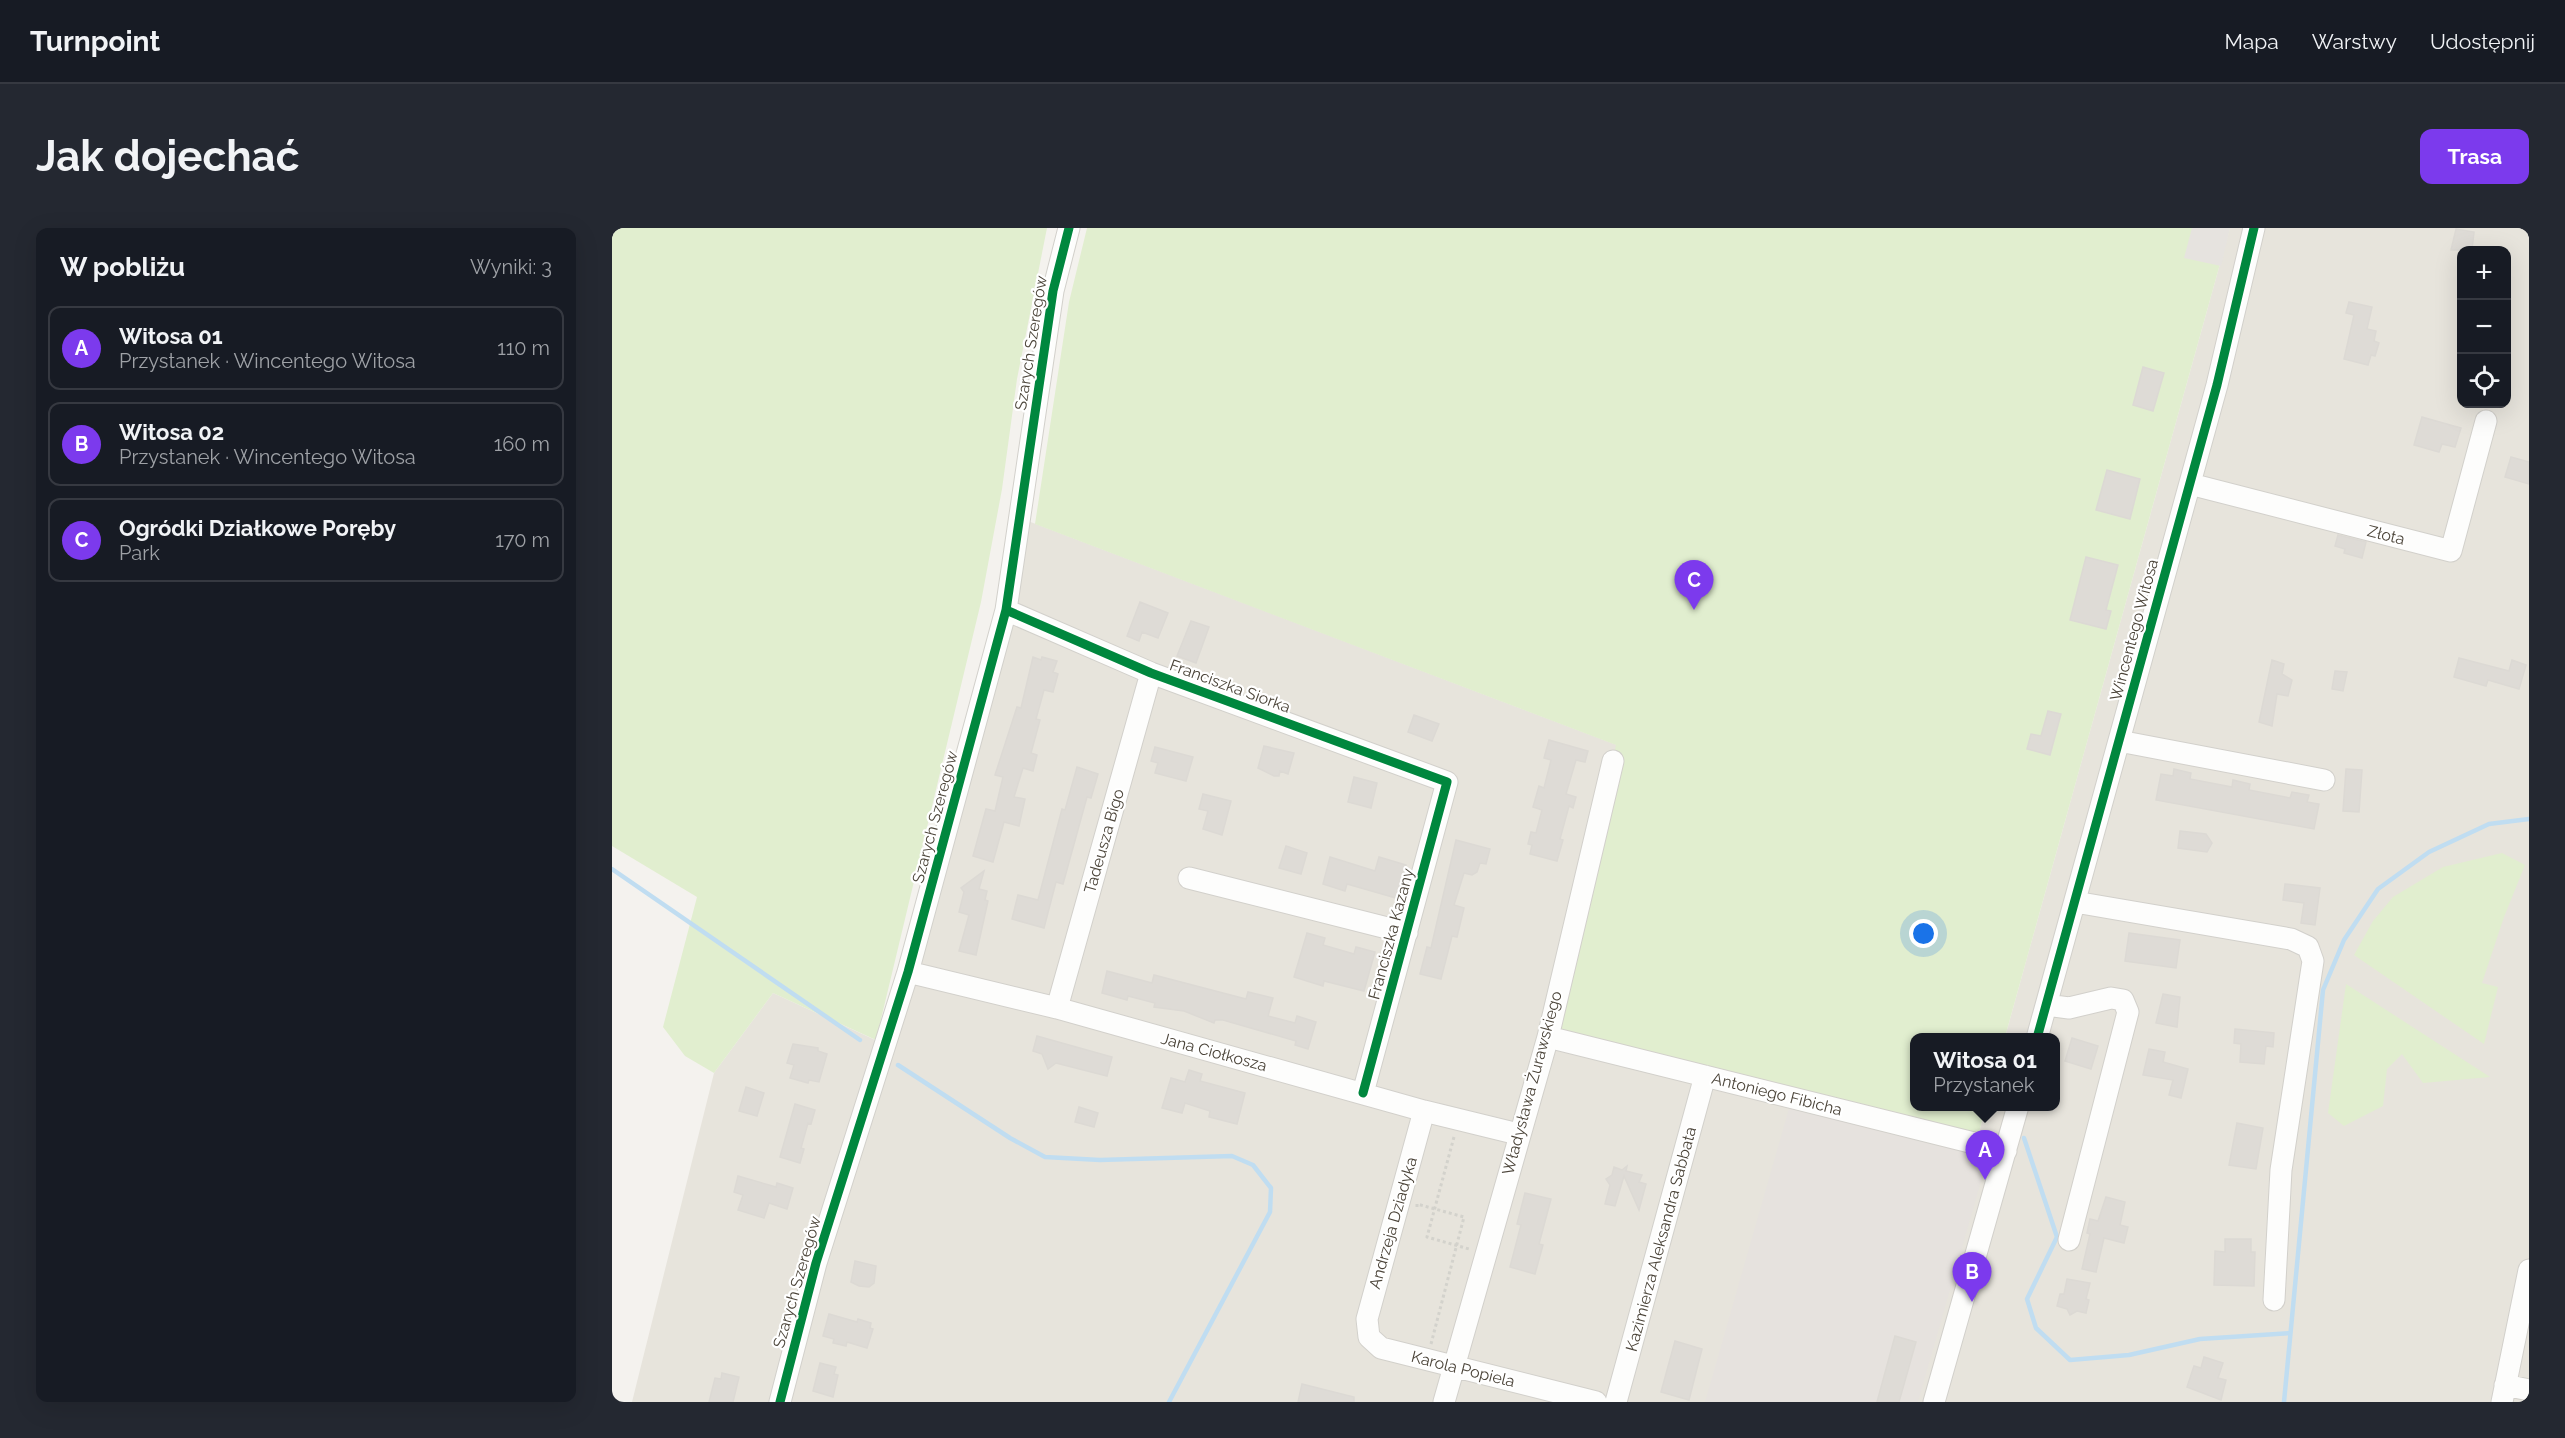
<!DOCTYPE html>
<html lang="pl">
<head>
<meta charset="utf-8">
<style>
	:root { --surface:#171b24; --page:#242831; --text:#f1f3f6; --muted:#9ea1a6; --line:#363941; --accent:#7c3aed }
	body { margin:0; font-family:Raleway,sans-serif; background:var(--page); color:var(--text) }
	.controls { position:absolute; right:18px; top:18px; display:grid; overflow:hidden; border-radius:12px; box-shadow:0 6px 24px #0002 }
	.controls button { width:54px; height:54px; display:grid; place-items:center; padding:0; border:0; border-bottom:2px solid var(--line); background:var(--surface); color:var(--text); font:30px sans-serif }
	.you { position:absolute; left:1312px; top:706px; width:21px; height:21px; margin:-15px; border:4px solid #fff; border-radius:50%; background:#1a73e8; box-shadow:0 0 0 9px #1a73e833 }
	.badge { display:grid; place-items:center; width:39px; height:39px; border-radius:50%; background:var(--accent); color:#fff; font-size:20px; font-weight:700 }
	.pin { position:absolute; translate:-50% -50px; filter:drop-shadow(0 2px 3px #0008) }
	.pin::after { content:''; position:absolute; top:32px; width:21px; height:18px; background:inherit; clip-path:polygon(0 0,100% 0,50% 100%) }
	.popup { position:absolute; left:1298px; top:805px; width:150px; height:78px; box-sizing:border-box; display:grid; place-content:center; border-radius:12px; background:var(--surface); filter:drop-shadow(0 2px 4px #0005); font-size:20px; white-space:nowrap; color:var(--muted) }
	.popup b { font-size:22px; color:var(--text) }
	.popup::after { content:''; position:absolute; left:50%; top:100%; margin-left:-12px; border:12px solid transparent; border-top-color:var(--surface) }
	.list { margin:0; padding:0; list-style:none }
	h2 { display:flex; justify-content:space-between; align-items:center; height:78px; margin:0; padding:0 24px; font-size:26px }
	h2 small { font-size:20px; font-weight:400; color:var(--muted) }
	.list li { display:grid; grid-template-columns:39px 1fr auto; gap:18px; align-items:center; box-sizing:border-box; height:84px; margin:0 12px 12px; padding:0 12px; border:2px solid var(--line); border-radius:12px }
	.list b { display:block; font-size:22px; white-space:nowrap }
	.list p { margin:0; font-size:20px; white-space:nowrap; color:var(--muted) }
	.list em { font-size:20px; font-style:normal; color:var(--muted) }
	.icon { flex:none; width:33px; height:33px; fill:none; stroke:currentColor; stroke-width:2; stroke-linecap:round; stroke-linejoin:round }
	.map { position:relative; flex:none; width:1917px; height:1174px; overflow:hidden; border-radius:12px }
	header { display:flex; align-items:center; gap:36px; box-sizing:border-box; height:84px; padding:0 30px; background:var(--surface); border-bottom:2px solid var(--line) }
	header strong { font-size:28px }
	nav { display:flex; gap:33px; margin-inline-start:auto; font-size:21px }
	.intro { display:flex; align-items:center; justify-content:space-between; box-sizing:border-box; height:144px; padding:0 36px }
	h1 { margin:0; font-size:42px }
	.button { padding:15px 27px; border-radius:12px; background:var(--accent); color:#fff; font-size:21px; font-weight:700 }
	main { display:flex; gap:36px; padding:0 36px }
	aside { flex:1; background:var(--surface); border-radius:12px; box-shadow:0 6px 24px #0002 }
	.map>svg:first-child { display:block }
	.residential { fill:#e7e4dc; fill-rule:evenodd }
	.industrial { fill:#e6e2de }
	.green { fill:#e1eecf }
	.parking { fill:#e6e3df }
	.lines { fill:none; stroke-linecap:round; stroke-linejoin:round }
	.stream { stroke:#c0ddf1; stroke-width:4.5 }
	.building { fill:#dedbd6; stroke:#dcd9d4; stroke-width:1.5 }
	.minor-casing { stroke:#d2d0cb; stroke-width:23 }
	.path { stroke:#d3d2cc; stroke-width:3; stroke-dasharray:3 3; stroke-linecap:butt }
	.minor { stroke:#fdfdfc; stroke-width:21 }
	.cycleway-casing { stroke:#fff; stroke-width:13 }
	.cycleway { stroke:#00873e; stroke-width:9 }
	.labels { text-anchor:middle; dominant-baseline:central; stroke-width:4.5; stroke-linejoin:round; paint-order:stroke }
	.street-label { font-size:16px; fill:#4b4439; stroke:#fff }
</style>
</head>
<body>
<header>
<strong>Turnpoint</strong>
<nav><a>Mapa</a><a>Warstwy</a><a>Udostępnij</a></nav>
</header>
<div class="intro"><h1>Jak dojechać</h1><a class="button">Trasa</a></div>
<main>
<aside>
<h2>W pobliżu<small>Wyniki: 3</small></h2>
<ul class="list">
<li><span class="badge">A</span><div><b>Witosa 01</b><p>Przystanek · Wincentego Witosa</p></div><em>110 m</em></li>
<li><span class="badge">B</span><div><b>Witosa 02</b><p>Przystanek · Wincentego Witosa</p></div><em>160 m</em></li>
<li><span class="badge">C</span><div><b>Ogródki Działkowe Poręby</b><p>Park</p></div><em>170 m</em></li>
</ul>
</aside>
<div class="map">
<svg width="1917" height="1174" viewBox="0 0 1917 1174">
	<rect width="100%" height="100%" fill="#f4f2ee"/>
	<path class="residential" d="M1618 0H1917V1174H20L102 845 161 765 272 816 408 290 1005 517 936 809 1364 915 1374 879 1444 878V810L1393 809ZM1850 22H1894V176H1850Z"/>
	<path class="industrial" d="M1180 870 1364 915 1373 939 1306 1174H1093Z"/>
	<path class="green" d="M0 0H435L405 151 390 261 369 374 264 812 161 765 102 845 73 828 51 799 85 669 0 618Z
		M475 0H1618L1393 809 1302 810V878L1374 879 1364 915 936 809 1004 517 423 296 457 74Z
		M1890 625 1913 637 1892 689 1870 755 1886 759 1872 816 1742 727 1761 693 1781 669 1831 639Z
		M1734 756 1878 849 1811 855 1790 826 1775 841 1771 878 1732 898 1716 885Z"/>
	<path class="parking" d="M1580 0H1618L1609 38 1572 30Z"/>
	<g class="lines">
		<path class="stream" d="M0 641 248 812
			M286 837 398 910 433 929 488 932 620 928 641 937 659 960 658 984 557 1174
			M1412 910 1445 1009 1415 1071 1424 1100 1458 1132 1517 1127 1588 1111 1678 1105
			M1672 1174 1711 762 1732 712 1766 661 1817 624 1877 596 1917 591"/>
	</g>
	<path class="building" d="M1844 1 1862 4 1860 22H1839Z
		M1737 74 1760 79 1755 101 1764 103 1762 113 1767 115 1763 128 1759 127 1756 137 1732 131 1742 87 1734 85Z
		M1531 139 1552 145 1541 183 1521 177Z
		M1810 189 1849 200 1843 219 1830 216 1827 224 1802 217Z
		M1899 229 1917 234V256L1893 249Z
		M1495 242 1528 251 1518 291 1484 282Z
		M1726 307 1754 314 1750 330 1732 325 1733 321 1723 318Z
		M1474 329 1506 337 1494 382 1499 383 1494 401 1458 392Z
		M528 374 556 385 546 410 530 404 527 413 515 408Z
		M579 393 597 399 584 435 565 428Z
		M421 429 429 432 430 429 445 433 441 444 446 446 441 464 432 462 424 491 428 492 419 525 425 527 421 543 411 540 402 569 413 571 407 598 392 594 381 634 361 628 374 581 383 583 391 549 383 547 405 479 409 480Z
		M1847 430 1897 443 1900 432 1914 437 1907 461 1876 452 1874 458 1842 449Z
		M1660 432 1672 436 1670 446 1680 452 1676 468 1665 466 1660 498 1647 494Z
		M1723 443 1735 444 1731 463 1720 461Z
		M1436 483 1449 486 1438 527 1415 521 1419 506 1429 508Z
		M802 487 827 496 820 513 796 504Z
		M937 512 976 523 973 534 964 532 954 566 964 569 961 580 957 578 948 611 951 612 945 633 918 626 920 617 916 616 919 604 924 605 930 582 921 579 927 558 932 560 939 532 932 530Z
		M652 518 682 525 676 546 668 543 667 548H662L646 540Z
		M543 519 581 529 574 553 543 545 546 535 539 533Z
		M465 539 486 546 479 570 475 569 451 656 444 654 432 700 400 691 406 667 426 672 450 581 453 582Z
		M1562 541 1579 545 1578 551 1620 559 1621 552 1638 556 1637 562 1678 570 1680 564 1697 567 1695 574 1707 576 1702 601 1544 572 1549 546 1561 548Z
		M1734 541 1750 542 1747 584 1731 583Z
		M742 549 765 555 759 580 736 574Z
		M591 566 619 573 610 607 591 601 596 583 587 581Z
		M1568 603 1594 606 1600 615 1595 624 1566 620Z
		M844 612 878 621 874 636 868 635 865 644 860 647 852 645 842 677 852 680 845 709 840 708 829 751 808 746 815 719 819 720Z
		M674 618 695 625 689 646 667 640Z
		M718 629 763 643 767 629 794 637 784 670 735 656 733 663 711 656Z
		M372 643 367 661 375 663 373 672 376 673 364 727 347 723 357 687 347 684 352 664 349 660Z
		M1673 656 1708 660 1703 697 1689 695 1692 675 1671 672Z
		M695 705 713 710 711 717 742 726 744 719 763 724 752 763 712 753 711 758 682 749Z
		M1517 705 1568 712 1564 740 1513 733Z
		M495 743 540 755 542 747 634 771 636 764 661 770 656 788 683 795 685 788 704 794 696 821 683 817 684 813 611 792H603L602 795 572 783 542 779 543 775 516 768 515 772 490 765Z
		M1551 766 1568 769 1565 799 1544 795Z
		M1623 801 1662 805 1661 819 1654 818 1652 836 1628 834 1629 816 1622 815Z
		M425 808 500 829 495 848 444 835 436 841 430 826 421 823Z
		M1460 810 1486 818 1479 841 1453 833Z
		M181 816 206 820V823L215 826 207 854 197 852 196 855 178 850 182 837 175 835Z
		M1537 821 1553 824 1551 834 1576 841 1569 870 1557 867 1561 852 1531 847Z
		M577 842 590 846 588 853 633 865 625 896 597 889 598 883 573 875 570 885 550 880 559 850 573 854Z
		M134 859 152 865 145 888 127 883Z
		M183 876 203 882 199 896 196 895 189 920 192 921 188 935 168 929Z
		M467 879 486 885 482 899 463 894Z
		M1625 895 1651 900 1644 941 1617 937Z
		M1015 938 1014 943 1030 947 1027 954 1034 956 1027 982 1012 948 1003 978 993 976 998 957 994 951 1000 947 1002 939 1010 942Z
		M126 948 164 959 165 955 181 960 175 981 157 975 152 990 126 982 131 967 122 964Z
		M913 965 939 971 927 1016 931 1017 923 1046 898 1039 909 997 905 996Z
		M1494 969 1513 974 1508 997 1516 999 1512 1015 1492 1010 1484 1044 1470 1041 1478 1006 1475 1005 1478 991 1486 993Z
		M1613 1011H1639V1024H1643L1642 1058 1602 1057 1603 1023 1613 1024Z
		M243 1033 264 1038 262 1055 257 1059 247 1058 239 1054Z
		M1455 1051 1478 1055 1474 1071 1477 1072 1474 1085 1465 1083 1458 1087 1455 1081 1445 1078 1448 1066H1452Z
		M217 1086 245 1094 246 1091 259 1095 258 1100 261 1101 255 1120 235 1114 234 1118 221 1115 222 1111 211 1108Z
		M1283 1108 1304 1114 1287 1174H1265Z
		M1063 1113 1090 1121 1077 1172 1049 1164Z
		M1592 1129 1611 1135 1606 1150 1614 1152 1609 1172 1575 1159 1582 1138 1589 1140Z
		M208 1135 224 1139 222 1146 226 1147 221 1169 201 1163Z
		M110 1145 127 1149 121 1174H97L103 1150 109 1151Z
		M690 1156 742 1169V1174H686Z"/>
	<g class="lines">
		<g class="minor-casing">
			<path id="minor" d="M1578 256 1839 323 1874 193
				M394 382 539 445 835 554 751 865
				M1507 513 1712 552
				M577 650 795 705
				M1463 674 1679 711 1696 719 1701 733 1669 942 1662 1072
				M296 744 445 780 812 883 906 906
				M1434 777 1457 780 1499 770 1511 772 1516 784 1457 1012
				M445 780 539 445
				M936 809 1394 923
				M1425 810 1605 157 1642 0
				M812 883 755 1091 757 1109 769 1120 984 1174
				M1893 1157 1917 1162
				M168 1174 204 1035 296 744 394 382 441 63 457 0
				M832 1174 936 809 1001 533
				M1004 1174 1093 848
				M1322 1174 1406 878
				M1890 1174 1917 1042"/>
		</g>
		<path class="path" d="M842 909 815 1009 857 1021
			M805 979V976L852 989 819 1116"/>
		<use href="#minor" class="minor"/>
		<g class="cycleway-casing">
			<path id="cycleway" d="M394 382 539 445 835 554 751 865
				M1425 810 1605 157 1642 0
				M168 1174 204 1035 296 744 394 382 441 63 457 0"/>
		</g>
		<use href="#cycleway" class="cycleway"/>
	</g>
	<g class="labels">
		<g class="street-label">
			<text transform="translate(419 115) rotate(-81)">Szarych Szeregów</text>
			<text transform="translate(1774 307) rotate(14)">Złota</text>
			<text transform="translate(1522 402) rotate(-75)">Wincentego Witosa</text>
			<text transform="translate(618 458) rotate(20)">Franciszka Siorka</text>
			<text transform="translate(323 589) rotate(-75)">Szarych Szeregów</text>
			<text transform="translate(492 613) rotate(-74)">Tadeusza Bigo</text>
			<text transform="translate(779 706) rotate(-75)">Franciszka Kazany</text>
			<text transform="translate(602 824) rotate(15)">Jana Ciołkosza</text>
			<text transform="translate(920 855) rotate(-75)">Władysława Żurawskiego</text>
			<text transform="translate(1165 866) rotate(14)">Antoniego Fibicha</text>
			<text transform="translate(781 995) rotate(-74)">Andrzeja Dziadyka</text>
			<text transform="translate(1049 1011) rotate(-75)">Kazimierza Aleksandra Sabbata</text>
			<text transform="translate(185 1054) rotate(-74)">Szarych Szeregów</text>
			<text transform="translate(851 1141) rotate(14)">Karola Popiela</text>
		</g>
	</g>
</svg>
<div class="controls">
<button>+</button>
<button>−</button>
<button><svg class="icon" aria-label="locate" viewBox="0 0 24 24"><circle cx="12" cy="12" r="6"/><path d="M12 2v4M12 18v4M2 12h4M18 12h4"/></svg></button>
</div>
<div class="you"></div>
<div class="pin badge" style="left:1373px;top:952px">A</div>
<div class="popup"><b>Witosa 01</b>Przystanek</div>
<div class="pin badge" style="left:1360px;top:1074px">B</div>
<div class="pin badge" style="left:1082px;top:382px">C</div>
</div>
</main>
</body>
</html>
